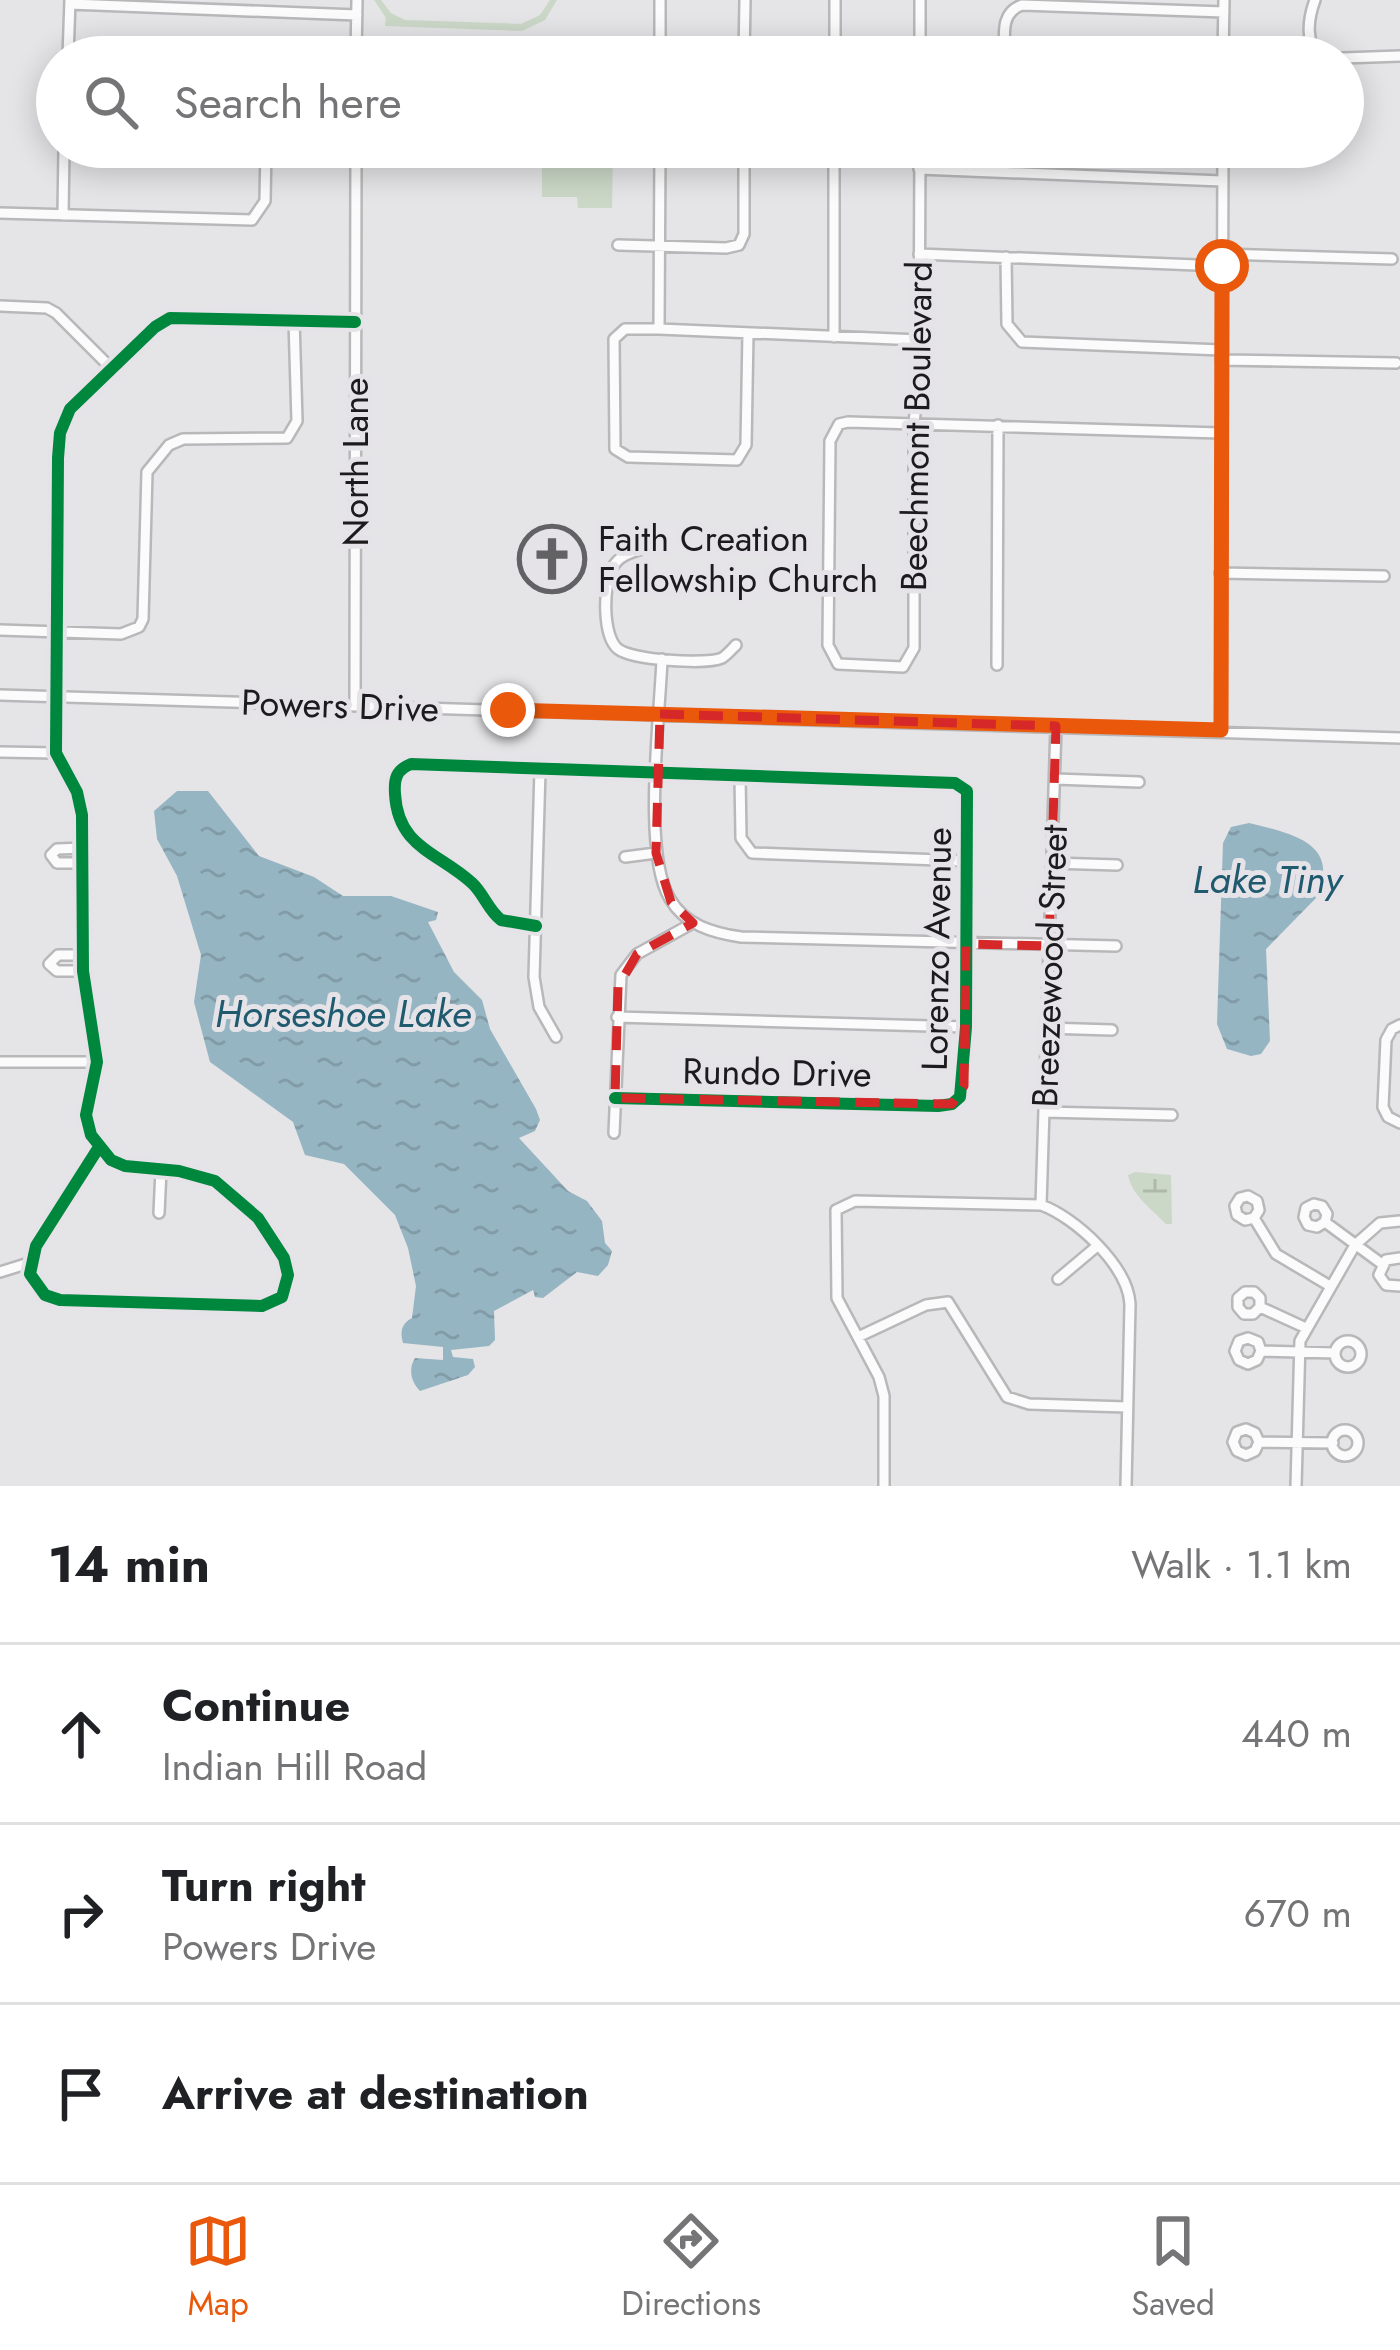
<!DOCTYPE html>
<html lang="en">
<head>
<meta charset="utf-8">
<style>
	:root { --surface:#fff; --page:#f6f6f6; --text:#202124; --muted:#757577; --line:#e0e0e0; --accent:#ea580c }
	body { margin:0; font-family:Jost,sans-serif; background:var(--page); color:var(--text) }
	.stop { position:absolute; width:36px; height:36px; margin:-27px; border:9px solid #ea580c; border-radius:50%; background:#fff }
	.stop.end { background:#ea580c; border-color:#fff; box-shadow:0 3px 12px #0008 }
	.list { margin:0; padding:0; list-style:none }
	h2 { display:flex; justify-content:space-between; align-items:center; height:156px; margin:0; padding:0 48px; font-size:51px }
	h2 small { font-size:39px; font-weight:400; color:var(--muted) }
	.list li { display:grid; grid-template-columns:78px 1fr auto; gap:36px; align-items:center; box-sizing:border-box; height:180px; padding:0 48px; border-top:3px solid var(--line) }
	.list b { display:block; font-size:45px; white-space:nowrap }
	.list p { margin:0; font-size:39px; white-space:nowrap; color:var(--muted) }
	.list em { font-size:39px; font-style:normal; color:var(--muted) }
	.icon { flex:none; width:66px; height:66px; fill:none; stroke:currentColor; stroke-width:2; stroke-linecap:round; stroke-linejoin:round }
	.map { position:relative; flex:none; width:1400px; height:1486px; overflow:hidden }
	.search { position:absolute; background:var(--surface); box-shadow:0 6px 30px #0003; left:36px; right:36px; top:36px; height:132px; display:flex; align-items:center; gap:30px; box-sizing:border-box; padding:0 42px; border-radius:66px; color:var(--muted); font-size:45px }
	.sheet { height:696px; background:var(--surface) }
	nav { display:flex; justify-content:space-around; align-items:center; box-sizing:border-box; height:168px; border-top:3px solid var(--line); background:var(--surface); font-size:33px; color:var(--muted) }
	nav a { display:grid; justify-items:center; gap:6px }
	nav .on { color:var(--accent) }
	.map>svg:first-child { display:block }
	.wetland { fill:url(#wetland-marsh) }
	.green { fill:#cbd8c7 }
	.water { fill:url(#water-ripples) }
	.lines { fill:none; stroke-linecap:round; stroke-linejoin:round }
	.minor-casing { stroke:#b8b8ba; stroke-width:14 }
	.minor { stroke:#fbfbfb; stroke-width:9 }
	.cycleway-casing { stroke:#e5e3e8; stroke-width:20 }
	.cycleway { stroke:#00873e; stroke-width:12 }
	.route { stroke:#ea580c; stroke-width:15 }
	.marked { fill:none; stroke:#d62828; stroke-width:9; stroke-dasharray:24 15; stroke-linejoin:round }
	.labels { text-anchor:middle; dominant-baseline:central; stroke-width:10; stroke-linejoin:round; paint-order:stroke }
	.street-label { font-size:36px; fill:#1b1a1c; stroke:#e5e3e8 }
	.poi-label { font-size:36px; fill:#1b1a1c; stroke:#e5e3e8; text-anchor:start }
	.water-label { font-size:39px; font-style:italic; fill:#1f5a6f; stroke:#e5e3e8 }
</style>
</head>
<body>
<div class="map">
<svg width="1400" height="1486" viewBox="0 0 1400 1486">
	<defs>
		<pattern id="wetland-marsh" width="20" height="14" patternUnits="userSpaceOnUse" patternTransform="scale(3)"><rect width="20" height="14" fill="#cbd8c7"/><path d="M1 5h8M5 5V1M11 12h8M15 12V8" fill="none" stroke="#aeb9aa"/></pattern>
		<pattern id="water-ripples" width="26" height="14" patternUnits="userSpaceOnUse" patternTransform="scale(3)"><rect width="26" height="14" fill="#96b5c3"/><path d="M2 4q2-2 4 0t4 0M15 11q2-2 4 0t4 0" fill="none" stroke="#819ba7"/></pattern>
	</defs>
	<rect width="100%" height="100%" fill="#e5e4e7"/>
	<path class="wetland" d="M1135 1172 1171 1175 1172 1224H1166C1152 1209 1132 1196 1128 1175Z"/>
	<path class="green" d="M374 0H381L391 13 405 20 521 24 540 15 550 0H557L545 20 522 31 385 26 386 18Z
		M542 147 613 148 612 208H578L577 197H542Z"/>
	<path class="water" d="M177 791H208L259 856 314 877 343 896H391L438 912 436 920 428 922 454 972 482 1000 490 1029 536 1109 540 1120 535 1131 519 1138 568 1191 587 1201 602 1221 605 1243 612 1251 608 1265 598 1276 577 1272 543 1298 535 1297 533 1290 494 1311 495 1340 489 1346 451 1350 453 1357 473 1359 475 1367 468 1375 420 1391C411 1382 408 1369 415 1358L443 1360V1347L403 1343C400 1332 401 1324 412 1318L416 1286 408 1248 395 1215 344 1164 305 1155 293 1122 210 1062 194 1002 201 955 177 876 157 839 154 811Z
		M1249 823C1289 833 1343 842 1316 898L1266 949 1270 1041 1261 1054 1251 1056 1227 1049 1217 1024 1223 843 1231 827Z"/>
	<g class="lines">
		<g class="minor-casing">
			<path id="minor" d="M660 0V57
				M1315 0C1308 19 1304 46 1323 57
				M70 4 357 15
				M68 57 70 0
				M356 57 357 0
				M744 57 745 0
				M835 57V0
				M920 57V0
				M1005 57C1005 37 999 13 1022 5L1224 12
				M1223 57 1224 0
				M1343 58 1400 56
				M920 147 919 376 914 423V648L903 667 838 664 828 645 830 441 839 424 848 422C972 425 1096 429 1220 433
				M622 159 661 161
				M919 169 1222 181
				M0 213 252 220 265 201 266 147
				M63 215 64 147
				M618 245 726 248 739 245 744 234V147
				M919 254 1222 266
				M1222 254 1392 259
				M1006 257 1007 324 1022 342 1221 350
				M0 306 47 308 56 313 111 368
				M659 329 660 147
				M748 333 746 445 737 460 628 457 615 449 614 339 625 329H659L919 340
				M834 337V147
				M1221 360 1396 363
				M645 548C633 552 619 555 613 567 603 584 602 636 618 649 632 660 706 665 722 658 726 656 733 648 736 645
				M1220 573 1384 576
				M0 630 121 634 139 627 143 619 147 472 169 445 183 439 287 438 297 421 294 320
				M662 659C660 715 642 854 670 899 685 925 713 933 741 937L1116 946
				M997 665 998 425
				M0 695 1400 738
				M355 706 356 147
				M1221 730 1223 147
				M0 752 56 753
				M540 770 534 977 539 1007 556 1037
				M740 776 741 838 752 853 967 861
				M1055 779 1139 782
				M84 848 57 849 51 855 57 863H84
				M625 857 656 853
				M1052 863 1117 865
				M536 926 501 920C488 910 484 894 472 883 438 852 398 848 395 794 394 779 396 770 411 764L955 783 967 791 966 1027 960 1097 952 1104 938 1106 615 1098
				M83 971H57L49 964 58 955H84
				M617 1017 966 1027
				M1400 1025 1392 1029 1386 1040 1383 1107 1388 1117 1400 1123
				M1046 1028 1112 1030
				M0 1062H97
				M1044 1112 1172 1115
				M614 1133 621 975 637 954 693 923
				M99 1147 36 1246 30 1274 45 1295 60 1300 262 1306 282 1297 288 1275 284 1258 258 1218 215 1181 179 1171 125 1166 111 1160 91 1135 86 1115 97 1062 83 971 82 815 77 792 56 753 58 458 60 433 70 409 155 327 170 318 355 322
				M1041 1205 1056 726
				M159 1213 161 1170
				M1254 1218 1245 1220 1237 1215 1235 1206 1240 1198 1248 1196 1257 1201 1259 1210 1254 1218 1276 1254 1330 1286
				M1325 1222 1327 1214 1322 1206 1314 1204 1306 1208 1304 1217 1308 1225 1317 1227 1325 1222 1382 1264
				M1400 1258 1386 1260 1379 1275 1386 1285 1400 1286
				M0 1272 29 1263
				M1058 1279 1096 1247
				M1260 1307 1253 1314H1244L1238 1307V1298L1245 1292H1254L1260 1298V1307L1306 1328
				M858 1337 926 1305 948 1302 1007 1397 1029 1404 1127 1407
				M1335 1354a13 13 0 1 1 26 0a13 13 0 1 1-26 0Z
				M1261 1351 1257 1360 1248 1364 1239 1360 1235 1351 1239 1341 1248 1338 1258 1342 1261 1351 1335 1353
				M1332 1443a13 13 0 1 1 26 0a13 13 0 1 1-26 0Z
				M1259 1442 1255 1451 1246 1455 1237 1451 1233 1442 1237 1432 1246 1429 1255 1433 1259 1442 1333 1443
				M884 1486V1396L879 1377 837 1298 836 1210 855 1201 1041 1205C1075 1217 1128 1266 1130 1304L1126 1486
				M1296 1486 1300 1341 1355 1245 1380 1223 1400 1221"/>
		</g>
		<use href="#minor" class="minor"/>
		<g class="cycleway-casing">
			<path id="cycleway" d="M536 926 501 920C488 910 484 894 472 883 438 852 398 848 395 794 394 779 396 770 411 764L955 783 967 791 966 1027 960 1097 952 1104 938 1106 615 1098
				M99 1147 36 1246 30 1274 45 1295 60 1300 262 1306 282 1297 288 1275 284 1258 258 1218 215 1181 179 1171 125 1166 111 1160 91 1135 86 1115 97 1062 83 971 82 815 77 792 56 753 58 458 60 433 70 409 155 327 170 318 355 322"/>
		</g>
		<use href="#cycleway" class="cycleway"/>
	</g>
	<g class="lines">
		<path class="route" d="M508 710 1221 730 1222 266"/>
	</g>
	<path class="marked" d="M660 714 1056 726 1049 946 966 944 964 1086 952 1104 615 1098 618 987 637 954 693 923 671 902 656 853Z"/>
	<defs>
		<g id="church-ring" transform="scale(3.45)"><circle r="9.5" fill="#e5e3e8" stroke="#626163" stroke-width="1.5"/><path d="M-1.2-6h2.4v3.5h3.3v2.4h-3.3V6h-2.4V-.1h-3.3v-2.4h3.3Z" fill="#626163"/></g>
	</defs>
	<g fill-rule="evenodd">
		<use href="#church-ring" x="552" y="559"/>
	</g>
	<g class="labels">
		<g class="street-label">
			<text transform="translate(916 426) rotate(-89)">Beechmont Boulevard</text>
			<text transform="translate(355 462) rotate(-90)">North Lane</text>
			<text transform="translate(340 705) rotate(2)">Powers Drive</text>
			<text transform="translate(936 949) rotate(-89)">Lorenzo Avenue</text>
			<text transform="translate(1049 966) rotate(-88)">Breezewood Street</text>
			<text transform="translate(777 1072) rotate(1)">Rundo Drive</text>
		</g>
		<g class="poi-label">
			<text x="598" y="538">Faith Creation<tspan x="598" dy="41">Fellowship Church</tspan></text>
		</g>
		<g class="water-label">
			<text x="1267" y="879">Lake Tiny</text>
			<text x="343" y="1013">Horseshoe Lake</text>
		</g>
	</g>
</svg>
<div class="stop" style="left:1222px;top:266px"></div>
<div class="stop end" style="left:508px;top:710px"></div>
<div class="search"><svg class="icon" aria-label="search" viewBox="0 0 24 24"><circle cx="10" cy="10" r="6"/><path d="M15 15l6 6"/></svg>Search here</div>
</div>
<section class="sheet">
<h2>14 min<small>Walk · 1.1 km</small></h2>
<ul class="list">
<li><svg class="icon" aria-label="ahead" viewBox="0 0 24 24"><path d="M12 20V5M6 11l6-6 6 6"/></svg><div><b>Continue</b><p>Indian Hill Road</p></div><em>440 m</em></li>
<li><svg class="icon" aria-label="right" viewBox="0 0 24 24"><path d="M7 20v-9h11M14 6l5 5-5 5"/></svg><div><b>Turn right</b><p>Powers Drive</p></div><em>670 m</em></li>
<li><svg class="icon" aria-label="arrive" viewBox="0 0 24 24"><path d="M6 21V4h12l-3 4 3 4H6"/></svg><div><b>Arrive at destination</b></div></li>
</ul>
</section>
<nav>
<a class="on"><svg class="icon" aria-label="map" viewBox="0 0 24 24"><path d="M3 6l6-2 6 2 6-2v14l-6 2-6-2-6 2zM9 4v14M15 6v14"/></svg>Map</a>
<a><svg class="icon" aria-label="directions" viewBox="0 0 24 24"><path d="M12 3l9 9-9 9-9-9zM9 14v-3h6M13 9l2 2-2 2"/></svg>Directions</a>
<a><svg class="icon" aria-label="saved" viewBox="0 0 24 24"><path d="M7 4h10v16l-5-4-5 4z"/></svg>Saved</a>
</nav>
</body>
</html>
